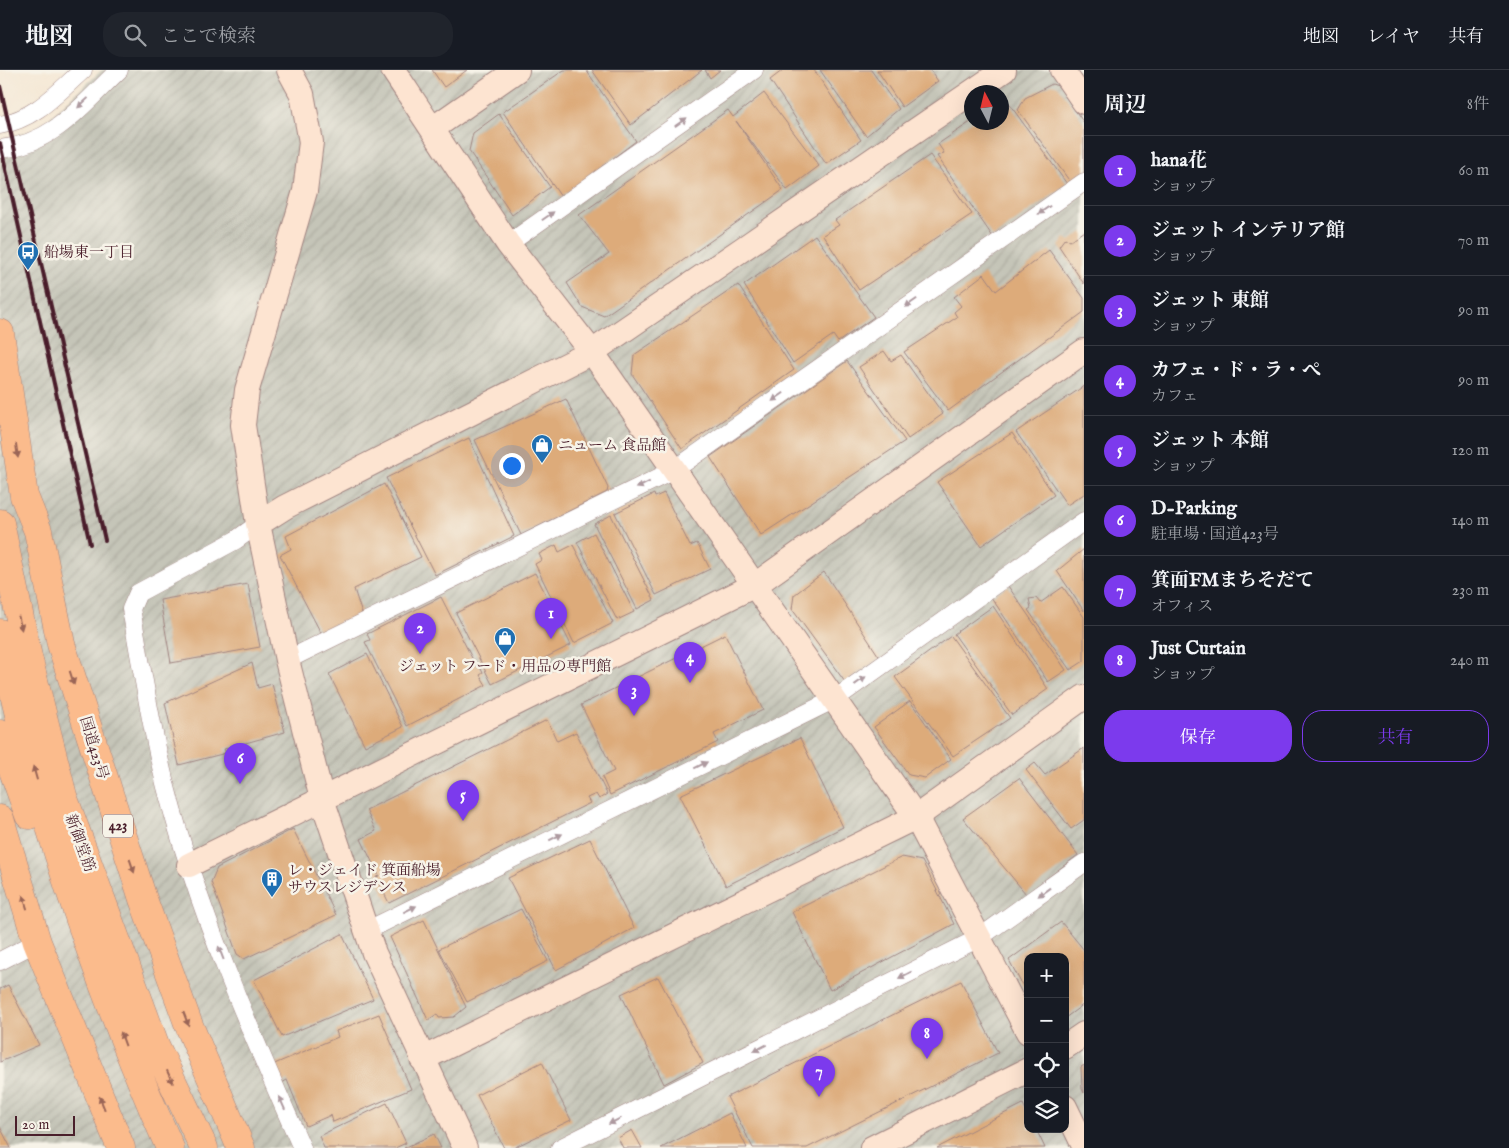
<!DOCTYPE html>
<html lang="ja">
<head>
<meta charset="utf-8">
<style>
	:root { --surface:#171b24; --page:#20242c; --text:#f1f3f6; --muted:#9ea1a6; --line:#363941; --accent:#7c3aed }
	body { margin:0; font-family:"IM FELL English","Noto Serif JP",serif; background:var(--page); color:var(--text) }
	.controls { position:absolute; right:15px; bottom:15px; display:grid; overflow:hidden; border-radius:10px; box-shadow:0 5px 20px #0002 }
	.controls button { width:45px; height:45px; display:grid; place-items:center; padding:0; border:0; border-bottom:1px solid var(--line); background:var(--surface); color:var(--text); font:25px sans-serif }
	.compass { position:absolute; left:964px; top:15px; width:45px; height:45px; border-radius:50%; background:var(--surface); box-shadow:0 5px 20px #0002; rotate:353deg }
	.scale { position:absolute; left:15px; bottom:12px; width:60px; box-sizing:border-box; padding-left:5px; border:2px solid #4a1f2b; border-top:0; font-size:14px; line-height:18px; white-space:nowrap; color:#4a1f2b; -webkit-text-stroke:4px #f7f3e8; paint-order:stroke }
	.you { position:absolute; left:511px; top:395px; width:18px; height:18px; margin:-12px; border:4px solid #fff; border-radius:50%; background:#1a73e8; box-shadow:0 0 0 8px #1a73e833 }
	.badge { display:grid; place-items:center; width:32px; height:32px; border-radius:50%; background:var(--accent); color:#fff; font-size:16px; font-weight:700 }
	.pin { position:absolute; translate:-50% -41px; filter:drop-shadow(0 1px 2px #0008) }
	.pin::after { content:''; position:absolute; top:26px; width:18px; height:15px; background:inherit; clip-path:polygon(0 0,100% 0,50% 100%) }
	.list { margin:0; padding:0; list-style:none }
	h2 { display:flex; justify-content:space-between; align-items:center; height:65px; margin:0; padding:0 20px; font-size:21px }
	h2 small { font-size:16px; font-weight:400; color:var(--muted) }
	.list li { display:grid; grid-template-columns:32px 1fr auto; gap:15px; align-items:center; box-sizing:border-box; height:70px; padding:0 20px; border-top:1px solid var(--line) }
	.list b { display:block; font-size:19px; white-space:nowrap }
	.list p { margin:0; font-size:16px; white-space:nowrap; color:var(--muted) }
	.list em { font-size:16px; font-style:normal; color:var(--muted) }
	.actions { display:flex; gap:10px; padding:15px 20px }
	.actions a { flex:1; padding:11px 0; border:1px solid var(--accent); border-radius:20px; text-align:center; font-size:18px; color:var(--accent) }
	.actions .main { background:var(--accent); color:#fff }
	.icon { flex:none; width:28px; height:28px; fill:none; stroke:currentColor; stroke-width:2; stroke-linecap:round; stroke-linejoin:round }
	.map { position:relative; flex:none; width:1084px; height:1078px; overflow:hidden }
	header { display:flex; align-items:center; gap:30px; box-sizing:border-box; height:70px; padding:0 25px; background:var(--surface); border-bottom:1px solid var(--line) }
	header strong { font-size:24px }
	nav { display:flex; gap:28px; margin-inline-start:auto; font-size:18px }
	.search { width:350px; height:45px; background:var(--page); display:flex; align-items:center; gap:12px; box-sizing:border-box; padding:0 18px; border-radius:20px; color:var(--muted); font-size:19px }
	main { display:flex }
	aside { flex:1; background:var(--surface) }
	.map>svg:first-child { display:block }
	.industrial { fill:url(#industrial-furrows); fill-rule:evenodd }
	.building { fill:#ddab7a }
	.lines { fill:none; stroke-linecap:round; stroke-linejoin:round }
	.street-casing { stroke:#a08480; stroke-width:19 }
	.secondary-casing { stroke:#a08480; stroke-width:26 }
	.highway-casing { stroke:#a08480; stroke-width:29 }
	.street { stroke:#fff; stroke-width:18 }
	.secondary { stroke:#fde4d1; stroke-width:24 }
	.highway { stroke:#fbbb8c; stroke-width:28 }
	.rail { stroke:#4a1f2b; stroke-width:4 }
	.oneway { fill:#ae9aa0 }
	.oneway2 { fill:#9a6557 }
	.labels { text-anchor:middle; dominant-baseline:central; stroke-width:5; stroke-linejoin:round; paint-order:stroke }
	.shield { fill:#f7f3e8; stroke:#7e5f64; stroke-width:1 }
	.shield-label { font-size:14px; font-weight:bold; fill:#4a1f2b }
	.poi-label { font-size:15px; fill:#4a1f2b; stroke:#f7f3e8; text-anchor:start }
	.street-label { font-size:15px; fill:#4a1f2b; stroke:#f7f3e8 }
</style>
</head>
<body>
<header>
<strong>地図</strong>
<div class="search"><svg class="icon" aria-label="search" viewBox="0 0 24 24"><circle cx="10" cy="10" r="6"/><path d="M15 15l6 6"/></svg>ここで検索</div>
<nav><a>地図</a><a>レイヤ</a><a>共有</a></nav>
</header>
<main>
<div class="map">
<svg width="1084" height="1078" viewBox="0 0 1084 1078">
	<defs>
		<pattern id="industrial-furrows" width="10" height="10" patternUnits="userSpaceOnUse" patternTransform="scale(1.25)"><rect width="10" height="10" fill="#c5c5b8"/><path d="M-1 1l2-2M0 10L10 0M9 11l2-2" fill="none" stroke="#aba99e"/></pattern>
	</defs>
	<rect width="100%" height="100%" fill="#f7f3e8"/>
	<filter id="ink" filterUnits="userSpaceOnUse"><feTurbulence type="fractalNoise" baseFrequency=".02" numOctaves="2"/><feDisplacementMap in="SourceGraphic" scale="10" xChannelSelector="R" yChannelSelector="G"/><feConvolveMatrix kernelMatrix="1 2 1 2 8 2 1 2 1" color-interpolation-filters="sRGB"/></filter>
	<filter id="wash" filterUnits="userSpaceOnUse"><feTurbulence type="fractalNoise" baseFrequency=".0096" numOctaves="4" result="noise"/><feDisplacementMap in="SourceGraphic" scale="20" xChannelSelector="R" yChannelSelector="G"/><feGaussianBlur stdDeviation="1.12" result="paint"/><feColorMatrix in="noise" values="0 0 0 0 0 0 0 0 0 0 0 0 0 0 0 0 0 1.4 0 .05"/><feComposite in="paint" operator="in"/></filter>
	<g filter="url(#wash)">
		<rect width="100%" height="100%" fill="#f5e8d5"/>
		<path class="industrial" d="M102 0H1084V1078H0V72L35 59 51 47ZM972 22H1002V52H972ZM1028 887H1065V1059H1028Z"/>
		<g id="blocks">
			<path class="building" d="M432 0H467L444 17Z
				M564 0H586L636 71 561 127 503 42Z
				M592 0H702L631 55Z
				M705 0H720L710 8Z
				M783 0H814L861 70 826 94 770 10Z
				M820 0H871L899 39 866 66Z
				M877 0H930L938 11 902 37Z
				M1052 14 1058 16 1084 53V104L1071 113 1018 40 1025 28Z
				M764 23 819 96 787 120 736 51 783 120 604 246 582 237 567 213 609 184 579 145 728 40 733 47Z
				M1005 28 1067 114 993 167 937 86 944 83 938 74 972 51 1002 52V30Z
				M499 44 550 117 512 145 469 81 473 63Z
				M930 85 972 144 859 220 823 165 839 155 835 150Z
				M1084 161V214L1059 176 1065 168 1070 171Z
				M815 165 874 247 838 272 833 265 793 293 744 215Z
				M1049 180 1084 228V242L948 341 904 282 957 247 954 242 961 236 954 227 984 204 996 221Z
				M738 215 794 300 682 379 632 304 634 285Z
				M884 281 891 291 901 285 943 344 908 369 859 297Z
				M847 291 905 371 761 465 710 387Z
				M1084 316V424L1067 435 1016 362Z
				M566 329 608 418 607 422 521 465 475 370Z
				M1012 363 1054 425 981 476 937 412Z
				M469 368 514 466 435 505 386 408Z
				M384 414 421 487 354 519 362 544 322 565 280 485 291 479 286 466Z
				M664 423 690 476 697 473 710 499 656 525 615 443 654 424 655 427Z
				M611 445 654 530 637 539 594 454Z
				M594 463 634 542 617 550 577 472Z
				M556 475 559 482 573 475 613 553 574 573 535 494 542 490 539 484Z
				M1084 479V541L1057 501Z
				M824 502 880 588 845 612 792 539 794 525Z
				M535 503 571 575 492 614 456 543Z
				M248 514 260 577 171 593 160 530Z
				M1008 516 1066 600 1048 612 991 527Z
				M1063 517 1084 547V591L1070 600 1028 540 1031 538 1029 529 1036 528 1040 533Z
				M441 527 476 596 479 595 483 603 480 605 486 615 407 656 365 572 370 570 367 564Z
				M993 536 1048 619 1012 645 954 564Z
				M725 564 763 640 714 664 718 672 610 725 602 707 614 701 581 635Z
				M951 566 1010 648 953 686 895 607Z
				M367 584 403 657 365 676 329 604Z
				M252 593 258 618 272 614 285 662 224 679 226 683 179 695 165 633Z
				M910 631 951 689 925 708 909 705 874 657Z
				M547 650 557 671 576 662 607 724 599 729 596 724 587 728 590 733 389 833 376 807 379 806 361 769 376 761 366 740Z
				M800 668 843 757 726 816 680 725Z
				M1084 678V750L1071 759 1026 700 1035 693 1045 705Z
				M1019 708 1078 785 1026 824 963 748Z
				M293 759 336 845 244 889 237 884 211 812 217 798Z
				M590 769 634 858 556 900 508 808Z
				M902 787 922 791 954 854 830 920 792 842Z
				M521 839 548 891 467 932 439 879Z
				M424 850 466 937 454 947 439 948 437 944 428 950 390 867Z
				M1061 852 1084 880V934L1065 948V887H1028V926L1009 890Z
				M342 864 373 929 282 967 254 910Z
				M658 907 703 993 664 1014 621 924Z
				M961 911 998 983 807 1078H753L727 1027Z
				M8 915 39 975 0 992V919Z
				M379 944 411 1019 333 1052 331 1045 306 1056 287 1010 280 1014 272 995 338 967 336 961Z
				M542 992 571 1050 513 1078H504L477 1025Z
				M1084 995V1023L1082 1019 1081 997Z
				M387 1033 406 1073 395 1078H324L319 1066Z
				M1023 1034 1028 1044V1059H1036L1045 1078H937Z
				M730 1043 747 1078H661Z
				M0 1057 11 1078H0Z
				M632 1060 642 1078H623L618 1068Z
				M434 1064 441 1078H404Z"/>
		</g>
	</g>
	<g filter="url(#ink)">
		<use href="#blocks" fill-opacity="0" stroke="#a08480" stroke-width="1"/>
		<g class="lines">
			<g class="street-casing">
				<path id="street" d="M0 55C35 49 57 23 83 0
					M0 79C54 74 82 35 119 0
					M508 174 754 0
					M258 454 236 470 138 523 131 539C142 598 151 659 166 717 198 841 250 961 302 1078
					M287 590 674 400 1084 112
					M366 861 835 629 1084 451
					M0 891 37 872
					M560 1078 979 868 1084 793"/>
			</g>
			<g class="secondary-casing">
				<path id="secondary" d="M289 0 302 24 311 72 305 121 247 320 243 355 258 454 287 590 322 729 374 883 465 1078
					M393 0 508 174 592 282 916 747 1028 962
					M1062 0 1084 32
					M432 59 517 0
					M258 454 285 437 592 282 1004 0
					M189 795 755 515 1084 281
					M1065 977 1084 964
					M422 989 916 747 1084 627
					M1065 1037 1084 1076
					M872 1078 1028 1000"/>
			</g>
			<g class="highway-casing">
				<path id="highway" d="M0 263 24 426 38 461 61 574 143 829 188 953 241 1078
					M0 453 28 587 63 726 156 977 204 1078
					M0 563C38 741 96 912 170 1078
					M0 664 29 745
					M0 749 37 872 121 1078"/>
			</g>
			<use href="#street" class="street"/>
			<use href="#secondary" class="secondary"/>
			<use href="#highway" class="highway"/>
			<path class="rail" d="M0 16 105 470
				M0 73 90 474"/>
		</g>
		<defs><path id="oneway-solid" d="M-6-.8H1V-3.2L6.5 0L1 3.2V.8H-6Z" transform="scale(1.25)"/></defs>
		<g class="oneway">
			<use href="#oneway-solid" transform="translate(83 33) rotate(137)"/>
			<use href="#oneway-solid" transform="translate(681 52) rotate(-35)"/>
			<use href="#oneway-solid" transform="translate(1044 140) rotate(145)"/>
			<use href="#oneway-solid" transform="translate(548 146) rotate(-35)"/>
			<use href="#oneway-solid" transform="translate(911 233) rotate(145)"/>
			<use href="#oneway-solid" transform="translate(778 327) rotate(145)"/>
			<use href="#oneway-solid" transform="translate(643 415) rotate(154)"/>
			<use href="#oneway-solid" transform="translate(860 611) rotate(-36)"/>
			<use href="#oneway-solid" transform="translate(701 695) rotate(-26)"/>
			<use href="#oneway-solid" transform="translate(556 767) rotate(-26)"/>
			<use href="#oneway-solid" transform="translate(1044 822) rotate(144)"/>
			<use href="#oneway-solid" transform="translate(410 839) rotate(-26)"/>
			<use href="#oneway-solid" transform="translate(221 883) rotate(-111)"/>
			<use href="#oneway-solid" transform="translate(905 905) rotate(153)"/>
			<use href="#oneway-solid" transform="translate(760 978) rotate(153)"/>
			<use href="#oneway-solid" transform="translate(282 1033) rotate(-114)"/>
			<use href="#oneway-solid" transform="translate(615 1051) rotate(153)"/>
		</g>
		<g class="oneway2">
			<use href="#oneway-solid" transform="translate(17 381) rotate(82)"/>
			<use href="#oneway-solid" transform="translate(20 553) rotate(77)"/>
			<use href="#oneway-solid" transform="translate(72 608) rotate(72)"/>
			<use href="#oneway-solid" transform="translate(35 703) rotate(-106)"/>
			<use href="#oneway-solid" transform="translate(132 796) rotate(71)"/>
			<use href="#oneway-solid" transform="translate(25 832) rotate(-107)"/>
			<use href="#oneway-solid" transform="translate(186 949) rotate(69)"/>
			<use href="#oneway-solid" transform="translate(123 969) rotate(-110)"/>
			<use href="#oneway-solid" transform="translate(170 1007) rotate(65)"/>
			<use href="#oneway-solid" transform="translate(102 1033) rotate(-112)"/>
		</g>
	</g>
	<defs>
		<g id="bus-pin" transform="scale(1.125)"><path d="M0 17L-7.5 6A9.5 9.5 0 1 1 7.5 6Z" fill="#1f6fb2" stroke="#f7f3e8"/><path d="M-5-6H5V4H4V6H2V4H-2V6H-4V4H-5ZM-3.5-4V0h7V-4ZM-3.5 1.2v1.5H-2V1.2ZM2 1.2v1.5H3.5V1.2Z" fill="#fff"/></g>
		<g id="shop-pin" transform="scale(1.125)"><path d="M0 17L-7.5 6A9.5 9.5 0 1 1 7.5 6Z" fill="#1f6fb2" stroke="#f7f3e8"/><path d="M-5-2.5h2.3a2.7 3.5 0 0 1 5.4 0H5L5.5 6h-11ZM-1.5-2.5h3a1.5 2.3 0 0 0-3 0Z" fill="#fff"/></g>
		<g id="building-pin" transform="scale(1.125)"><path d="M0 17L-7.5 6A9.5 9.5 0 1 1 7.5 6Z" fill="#1f6fb2" stroke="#f7f3e8"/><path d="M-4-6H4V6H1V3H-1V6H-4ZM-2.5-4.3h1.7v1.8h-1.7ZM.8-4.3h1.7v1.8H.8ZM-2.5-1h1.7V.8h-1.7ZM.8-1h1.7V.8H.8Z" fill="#fff"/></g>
	</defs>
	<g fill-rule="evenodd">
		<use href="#bus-pin" x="28" y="182"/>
		<use href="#shop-pin" x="542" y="375"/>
		<use href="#shop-pin" x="505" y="568"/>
		<use href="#building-pin" x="272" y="809"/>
	</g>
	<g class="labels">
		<rect class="shield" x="103" y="744.5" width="30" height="23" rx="4"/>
		<g class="shield-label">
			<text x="118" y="756">423</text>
		</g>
		<g class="poi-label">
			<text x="44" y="182">船場東一丁目</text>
			<text x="558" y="375">ニューム 食品館</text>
			<text x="505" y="596" text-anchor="middle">ジェット フード・用品の専門館</text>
			<text x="288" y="800">レ・ジェイド 箕面船場<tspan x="288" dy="17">サウスレジデンス</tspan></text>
		</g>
		<g class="street-label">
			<text transform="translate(94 678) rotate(73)">国道423号</text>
			<text transform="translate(80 773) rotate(70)">新御堂筋</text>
		</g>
	</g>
</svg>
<div class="controls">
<button>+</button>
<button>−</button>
<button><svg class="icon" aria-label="locate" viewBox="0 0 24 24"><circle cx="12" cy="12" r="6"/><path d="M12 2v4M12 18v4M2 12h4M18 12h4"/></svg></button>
<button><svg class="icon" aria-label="layers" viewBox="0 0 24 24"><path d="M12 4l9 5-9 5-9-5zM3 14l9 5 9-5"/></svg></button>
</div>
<svg class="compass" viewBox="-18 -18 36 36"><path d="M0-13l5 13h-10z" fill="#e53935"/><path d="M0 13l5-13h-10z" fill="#9ea1a6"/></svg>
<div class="scale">20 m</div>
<div class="you"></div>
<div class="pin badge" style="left:551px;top:569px">1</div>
<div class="pin badge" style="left:420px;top:584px">2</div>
<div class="pin badge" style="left:634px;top:646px">3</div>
<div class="pin badge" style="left:690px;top:613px">4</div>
<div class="pin badge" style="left:463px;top:751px">5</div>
<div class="pin badge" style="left:240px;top:714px">6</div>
<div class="pin badge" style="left:819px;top:1027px">7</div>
<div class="pin badge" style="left:927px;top:989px">8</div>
</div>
<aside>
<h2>周辺<small>8件</small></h2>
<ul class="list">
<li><span class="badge">1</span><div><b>hana花</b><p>ショップ</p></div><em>60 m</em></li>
<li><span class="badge">2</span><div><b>ジェット インテリア館</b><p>ショップ</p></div><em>70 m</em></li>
<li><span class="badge">3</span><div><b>ジェット 東館</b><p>ショップ</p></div><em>90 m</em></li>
<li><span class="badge">4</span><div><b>カフェ・ド・ラ・ぺ</b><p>カフェ</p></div><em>90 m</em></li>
<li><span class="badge">5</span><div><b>ジェット 本館</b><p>ショップ</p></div><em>120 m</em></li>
<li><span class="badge">6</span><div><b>D-Parking</b><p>駐車場 · 国道423号</p></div><em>140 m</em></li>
<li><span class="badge">7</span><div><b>箕面FMまちそだて</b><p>オフィス</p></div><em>230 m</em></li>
<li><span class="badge">8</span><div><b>Just Curtain</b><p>ショップ</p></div><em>240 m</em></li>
</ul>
<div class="actions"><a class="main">保存</a><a>共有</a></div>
</aside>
</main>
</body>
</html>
